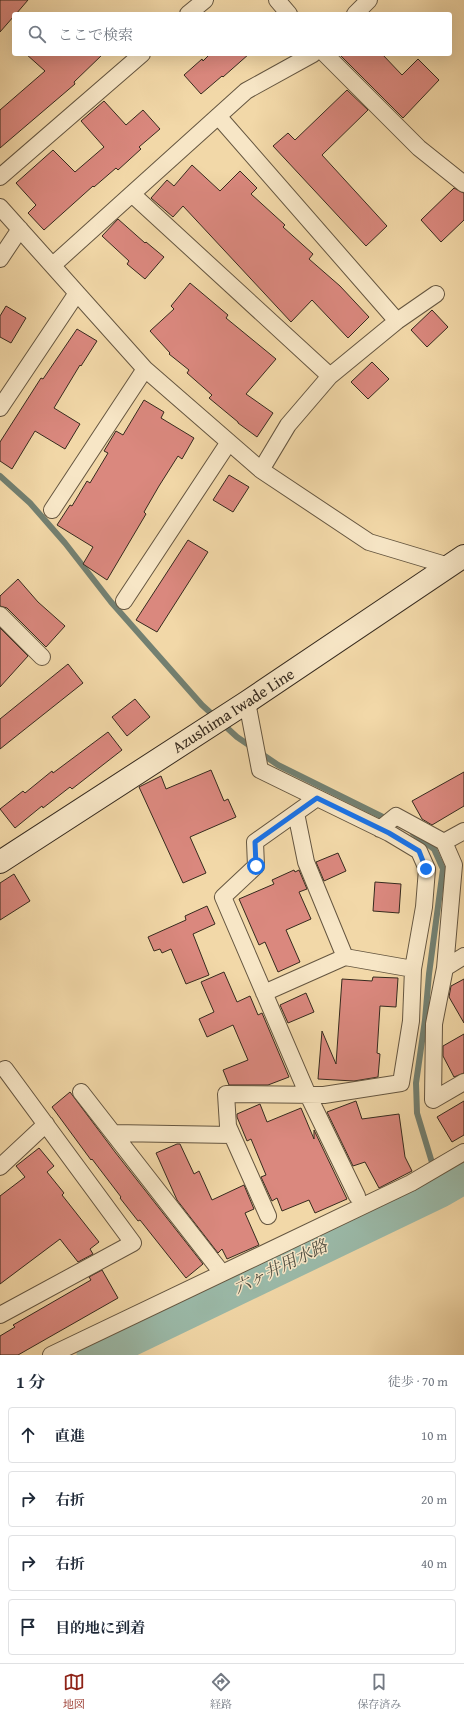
<!DOCTYPE html>
<html lang="ja">
<head>
<meta charset="utf-8">
<style>
	:root { --surface:#fff; --page:#f6f6f7; --text:#1f2937; --muted:#747a83; --line:#e0e1e3; --accent:#8f2418 }
	body { margin:0; font-family:"Gentium Book Plus","Noto Serif JP",serif; background:var(--page); color:var(--text) }
	.stop { position:absolute; width:12px; height:12px; margin:-9px; border:3px solid #1a73e8; border-radius:50%; background:#fff }
	.stop.end { background:#1a73e8; border-color:#fff; box-shadow:0 1px 4px #0008 }
	.list { margin:0; padding:0; list-style:none }
	h2 { display:flex; justify-content:space-between; align-items:center; height:52px; margin:0; padding:0 16px; font-size:17px }
	h2 small { font-size:13px; font-weight:400; color:var(--muted) }
	.list li { display:grid; grid-template-columns:26px 1fr auto; gap:12px; align-items:center; box-sizing:border-box; height:56px; margin:0 8px 8px; padding:0 8px; border:1px solid var(--line); border-radius:4px }
	.list b { display:block; font-size:15px; white-space:nowrap }
	.list em { font-size:13px; font-style:normal; color:var(--muted) }
	.icon { flex:none; width:22px; height:22px; fill:none; stroke:currentColor; stroke-width:2; stroke-linecap:round; stroke-linejoin:round }
	.map { position:relative; flex:none; width:464px; height:1355px; overflow:hidden }
	.search { position:absolute; background:var(--surface); box-shadow:0 4px 16px #0002; left:12px; right:12px; top:12px; height:44px; display:flex; align-items:center; gap:10px; box-sizing:border-box; padding:0 14px; border-radius:4px; color:var(--muted); font-size:15px }
	.sheet { height:308px; background:var(--surface) }
	nav { display:flex; justify-content:space-around; align-items:center; box-sizing:border-box; height:56px; border-top:1px solid var(--line); background:var(--surface); font-size:11px; color:var(--muted) }
	nav a { display:grid; justify-items:center; gap:2px }
	nav .on { color:var(--accent) }
	.map>svg:first-child { display:block }
	.lines { fill:none; stroke-linecap:round; stroke-linejoin:round }
	.stream { stroke:#738071; stroke-width:6 }
	.river { stroke:#9bbaa9; stroke-width:37 }
	.building { fill:#da887e; stroke:#362a1e }
	.minor-casing { stroke:#655640; stroke-width:18 }
	.secondary-casing { stroke:#362a1e; stroke-width:24 }
	.minor { stroke:#f7e6c6; stroke-width:16 }
	.secondary { stroke:#f7e6c6; stroke-width:22 }
	.route { stroke:#1a73e8; stroke-width:5 }
	.labels { text-anchor:middle; dominant-baseline:central; stroke-width:3; stroke-linejoin:round; paint-order:stroke }
	.street-label { font-size:16px; fill:#362a1e; stroke:#f7e6c6 }
	.water-label { font-size:17px; font-style:italic; fill:#4f4e41; stroke:#f7e6c6 }
</style>
</head>
<body>
<div class="map">
<svg width="464" height="1355" viewBox="0 0 464 1355">
	<rect width="100%" height="100%" fill="#f2d8a8"/>
	<filter id="stains"><feTurbulence type="fractalNoise" baseFrequency=".005" numOctaves="4"/><feColorMatrix values="0 0 0 0 .2 0 0 0 0 .09 0 0 0 0 .02 0 0 0 .5 -.17"/></filter>
	<radialGradient id="worn" r=".72"><stop offset=".6" stop-color="#630" stop-opacity="0"/><stop offset="1" stop-color="#630" stop-opacity=".3"/></radialGradient>
	<g class="lines">
		<path class="stream" d="M0 476 30 503 65 543 111 602 202 705 237 737 278 765 389 820
			M413 833 434 849 443 869 429 974 425 1020 416 1083 417 1113 440 1189"/>
		<path class="river" d="M95 1355 440 1189 464 1175"/>
	</g>
	<path class="building" d="M0 0H28L16 14H14V16L0 32Z
		M26 54H103L74 82 75 84 0 148V110L45 71Z
		M210 54H249L223 77 222 76 201 94 184 75 202 59 203 61Z
		M339 54H382L402 75 418 59 439 80 403 118Z
		M347 90 368 110 322 155 387 226 366 246 273 146 288 133 295 140Z
		M104 101 126 125 143 110 160 129 139 147 141 149 118 170 116 168 94 187 93 186 44 230 28 213 36 205 16 183 53 150 75 172 104 147 81 121Z
		M192 165 220 191 240 171 257 188 251 194 285 225 283 227 313 254 309 259 340 286 369 317 348 338 312 300 291 322 183 206 173 217 151 198 167 180 174 186Z
		M454 188 464 193V220L441 242 421 220Z
		M118 219 145 243 146 242 164 257 145 279 127 264 129 261 102 236Z
		M190 283 228 315 226 318 276 359 246 394 273 413 257 437 238 423V422L209 398 212 395 187 373 189 370 169 354 170 353 150 331 174 309 171 306Z
		M6 306 26 318 11 343 0 337V316Z
		M432 310 448 327 427 347 411 330Z
		M77 329 97 341 81 366 80 365 54 408 80 424 65 449 35 431 12 469 0 461V442L41 378 43 379Z
		M372 362 389 379 368 399 351 382Z
		M144 400 164 412 161 418 194 438 182 459 178 456 159 486 144 512 146 514 107 580 83 564 93 547 57 525 70 505 72 506 87 481 90 483 108 453 104 451 116 431 123 435Z
		M229 475 249 487 233 512 213 500Z
		M188 540 208 552 157 632 136 620Z
		M18 579 38 602 65 626 46 647 7 608 0 606V596Z
		M0 628 28 656 0 687Z
		M68 664 83 683 0 749V719Z
		M135 699 150 717 127 736 112 717Z
		M108 732 122 750 72 789 70 787 43 808 42 806 15 828 0 809 23 791 25 793 52 771 53 773Z
		M211 770 224 801 228 799 236 817 190 837 206 873 183 883 139 787 161 776 166 789Z
		M464 772V806L432 825 422 819 412 801Z
		M338 853 346 871 324 881 316 862Z
		M294 870 295 872 299 870 307 889 299 892 311 919 286 930 300 962 278 972 265 942 259 945 239 899 274 884 272 880Z
		M14 874 30 901 0 920V883Z
		M375 882 401 884 399 913 373 911Z
		M207 906 215 924 193 934 209 975 186 984 171 949 162 953 160 949 154 951 148 937 186 920 185 916Z
		M224 972 237 1002 250 996 258 1015 262 1013 289 1077 268 1085H229L223 1070 248 1060 233 1025 207 1037 199 1019 214 1012 201 982Z
		M373 977 398 978 396 1007 380 1006 377 1053 380 1054 378 1077 354 1081 318 1079 322 1031 336 1064 342 979 372 981Z
		M464 979V1023L449 997 451 986Z
		M306 993 314 1012 288 1023 280 1005Z
		M464 1034V1073L454 1077 443 1056V1046Z
		M70 1092 115 1152 203 1264 186 1278 140 1220 138 1221 120 1198 121 1197 92 1159 91 1160 52 1107Z
		M356 1101 362 1119 399 1114 405 1157 412 1171 379 1188 365 1162 353 1166 327 1112Z
		M464 1101V1135L452 1142 437 1117Z
		M260 1104 267 1122 301 1108 314 1139V1130L347 1199 315 1213 309 1200 282 1211 277 1198 272 1201 261 1177 266 1175 251 1139 247 1141 237 1117V1114Z
		M177 1144H180L194 1174 199 1171 212 1200 244 1185 254 1209 245 1213 259 1245 227 1259 222 1249 218 1253 177 1200 156 1153Z
		M39 1148 54 1166 47 1172 64 1193 62 1195 99 1242 90 1249 93 1254 78 1262 60 1239 0 1284V1196L25 1177 16 1166Z
		M102 1270 118 1298 18 1355H0V1336L15 1327 13 1325 91 1280 89 1277Z"/>
	<g class="lines">
		<g class="minor-casing">
			<path id="minor" d="M277 0 289 14
				M188 14 205 0
				M355 14 369 0
				M325 54 419 148 464 184
				M218 116 397 321
				M0 177 142 54
				M132 194 330 376
				M0 207 145 369 261 470 369 542 449 566
				M0 259 20 229
				M53 265 246 91 313 54
				M0 408 77 293
				M261 470 288 425 330 376 397 321 436 294
				M52 510 145 369
				M124 601 229 442
				M0 615 42 657
				M247 702 260 770 389 833 419 851 427 869 424 907 413 969 411 1021 401 1083 324 1095 226 1094 228 1126 268 1216
				M317 798 255 842 256 866 223 897 308 1095 357 1196
				M296 813 306 862 345 957
				M380 829 396 816 444 842
				M464 956 445 968 434 1024 433 1100 464 1082
				M445 968 454 865 444 842 464 831
				M264 993 345 957 413 969
				M81 1092 222 1273
				M113 1133 232 1135
				M0 1167 46 1124
				M0 1315 133 1243 5 1069
				M51 1355 411 1183 464 1152"/>
		</g>
		<g class="secondary-casing">
			<path id="secondary" d="M0 862 247 702 464 556"/>
		</g>
		<use href="#minor" class="minor"/>
		<use href="#secondary" class="secondary"/>
	</g>
	<g class="lines">
		<path class="route" d="M256 866 255 842 317 798 389 833 419 851 426 869"/>
	</g>
	<g class="labels">
		<g class="street-label">
			<text transform="translate(233 710) rotate(-33)">Azushima Iwade Line</text>
		</g>
		<g class="water-label">
			<text transform="translate(280 1266) rotate(-26)">六ヶ井用水路</text>
		</g>
	</g>
	<rect width="100%" height="100%" filter="url(#stains)"/>
	<rect width="100%" height="100%" fill="url(#worn)"/>
</svg>
<div class="stop" style="left:256px;top:866px"></div>
<div class="stop end" style="left:426px;top:869px"></div>
<div class="search"><svg class="icon" aria-label="search" viewBox="0 0 24 24"><circle cx="10" cy="10" r="6"/><path d="M15 15l6 6"/></svg>ここで検索</div>
</div>
<section class="sheet">
<h2>1 分<small>徒歩 · 70 m</small></h2>
<ul class="list">
<li><svg class="icon" aria-label="ahead" viewBox="0 0 24 24"><path d="M12 20V5M6 11l6-6 6 6"/></svg><div><b>直進</b></div><em>10 m</em></li>
<li><svg class="icon" aria-label="right" viewBox="0 0 24 24"><path d="M7 20v-9h11M14 6l5 5-5 5"/></svg><div><b>右折</b></div><em>20 m</em></li>
<li><svg class="icon" aria-label="right" viewBox="0 0 24 24"><path d="M7 20v-9h11M14 6l5 5-5 5"/></svg><div><b>右折</b></div><em>40 m</em></li>
<li><svg class="icon" aria-label="arrive" viewBox="0 0 24 24"><path d="M6 21V4h12l-3 4 3 4H6"/></svg><div><b>目的地に到着</b></div></li>
</ul>
</section>
<nav>
<a class="on"><svg class="icon" aria-label="map" viewBox="0 0 24 24"><path d="M3 6l6-2 6 2 6-2v14l-6 2-6-2-6 2zM9 4v14M15 6v14"/></svg>地図</a>
<a><svg class="icon" aria-label="directions" viewBox="0 0 24 24"><path d="M12 3l9 9-9 9-9-9zM9 14v-3h6M13 9l2 2-2 2"/></svg>経路</a>
<a><svg class="icon" aria-label="saved" viewBox="0 0 24 24"><path d="M7 4h10v16l-5-4-5 4z"/></svg>保存済み</a>
</nav>
</body>
</html>
